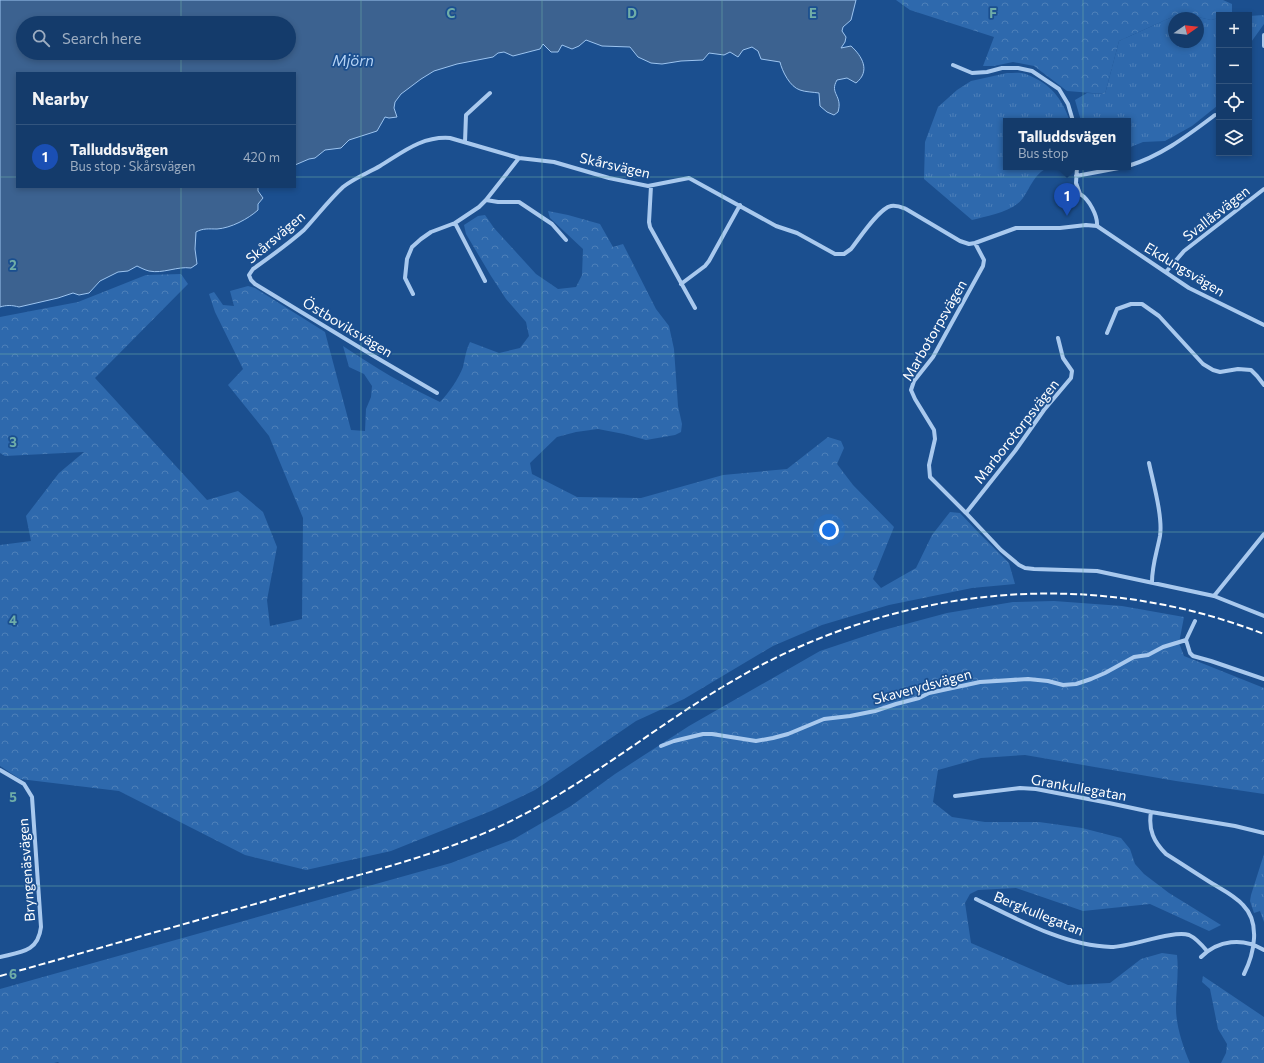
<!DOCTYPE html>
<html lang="en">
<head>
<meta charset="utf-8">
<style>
	:root { --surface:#143b6b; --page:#1d4271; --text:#f1f3f6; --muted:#9dadc1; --line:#33557e; --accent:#95b2f1 }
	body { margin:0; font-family:Commissioner,sans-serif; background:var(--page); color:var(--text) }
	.controls { position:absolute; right:12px; top:12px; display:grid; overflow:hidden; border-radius:0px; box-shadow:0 2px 6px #0003 }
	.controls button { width:36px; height:36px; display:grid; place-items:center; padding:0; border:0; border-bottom:1px solid var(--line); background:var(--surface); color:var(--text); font:20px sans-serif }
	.compass { position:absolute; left:1168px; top:12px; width:36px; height:36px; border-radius:50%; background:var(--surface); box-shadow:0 2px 6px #0003; rotate:76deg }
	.you { position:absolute; left:829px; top:530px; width:14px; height:14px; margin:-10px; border:3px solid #fff; border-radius:50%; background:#1a73e8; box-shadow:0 0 0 6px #1a73e833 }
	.badge { display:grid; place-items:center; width:26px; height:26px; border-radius:50%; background:var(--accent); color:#fff; font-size:13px; font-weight:700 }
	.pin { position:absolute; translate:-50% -33px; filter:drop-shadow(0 1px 2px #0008) }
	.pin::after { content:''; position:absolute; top:21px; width:14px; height:12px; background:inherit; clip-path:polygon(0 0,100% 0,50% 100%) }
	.popup { position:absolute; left:1003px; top:118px; width:128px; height:52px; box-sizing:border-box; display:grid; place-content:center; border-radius:0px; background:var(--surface); filter:drop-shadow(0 1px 3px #0005); font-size:13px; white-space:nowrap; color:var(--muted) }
	.popup b { font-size:15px; color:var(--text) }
	.popup::after { content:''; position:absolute; left:50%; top:100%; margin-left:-8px; border:8px solid transparent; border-top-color:var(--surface) }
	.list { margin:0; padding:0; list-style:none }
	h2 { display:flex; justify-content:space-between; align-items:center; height:52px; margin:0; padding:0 16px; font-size:17px }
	h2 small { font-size:13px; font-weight:400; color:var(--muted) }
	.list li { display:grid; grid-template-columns:26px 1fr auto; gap:12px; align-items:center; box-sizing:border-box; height:64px; padding:0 16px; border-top:1px solid var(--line) }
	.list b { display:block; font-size:15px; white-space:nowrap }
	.list p { margin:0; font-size:13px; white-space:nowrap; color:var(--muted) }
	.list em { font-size:13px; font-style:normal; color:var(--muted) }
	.icon { flex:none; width:22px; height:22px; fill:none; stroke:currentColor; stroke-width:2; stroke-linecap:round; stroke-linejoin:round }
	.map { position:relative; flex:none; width:1264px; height:1063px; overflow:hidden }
	.search { position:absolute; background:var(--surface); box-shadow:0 2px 6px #0003; left:16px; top:16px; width:280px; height:44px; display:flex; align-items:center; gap:10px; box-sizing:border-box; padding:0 14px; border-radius:22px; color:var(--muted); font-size:15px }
	.panel { position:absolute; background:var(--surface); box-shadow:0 2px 6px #0003; left:16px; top:72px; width:280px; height:116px; border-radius:0px }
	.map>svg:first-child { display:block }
	.grass { fill:url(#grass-tufts); fill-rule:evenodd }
	.forest { fill:url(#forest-crowns) }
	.water { fill:#3c6290; stroke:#9cc4f0; fill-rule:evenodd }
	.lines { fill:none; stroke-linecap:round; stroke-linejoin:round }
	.street { stroke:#a9c9ee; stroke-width:4 }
	.rail { stroke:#fff; stroke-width:2; stroke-dasharray:7 3; stroke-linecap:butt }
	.grid { fill:none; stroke:#6fada8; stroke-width:1; stroke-opacity:0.55 }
	.labels { text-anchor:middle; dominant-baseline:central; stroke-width:3.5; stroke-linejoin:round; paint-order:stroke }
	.street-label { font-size:14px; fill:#fff; stroke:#1b4f8f }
	.water-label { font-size:15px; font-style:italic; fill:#b5d3f5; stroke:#1b4f8f }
	.grid-label { font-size:13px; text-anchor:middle; font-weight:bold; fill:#6fada8; stroke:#1b4f8f; stroke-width:3.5; stroke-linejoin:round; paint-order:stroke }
</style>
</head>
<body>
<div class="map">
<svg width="1264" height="1063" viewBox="0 0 1264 1063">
	<defs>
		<pattern id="grass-tufts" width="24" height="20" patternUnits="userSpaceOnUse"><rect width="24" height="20" fill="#2e69ad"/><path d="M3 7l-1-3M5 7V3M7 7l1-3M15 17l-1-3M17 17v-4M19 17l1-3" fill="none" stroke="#4d80b9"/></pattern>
		<pattern id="forest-crowns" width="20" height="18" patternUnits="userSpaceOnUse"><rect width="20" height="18" fill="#2e69ad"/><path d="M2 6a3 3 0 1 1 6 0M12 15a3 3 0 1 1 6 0" fill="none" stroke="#4d80b9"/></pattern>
	</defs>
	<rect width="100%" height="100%" fill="#1b4f8f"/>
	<path class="grass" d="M1181 13 1211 20 1219 18V104L1217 106 1192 126 1165 141 1143 142 1128 148V121H1081L1075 100 1087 93 1105 94 1119 41ZM1174 18H1198V42H1174Z
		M1264 15V24L1249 45V16Z
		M1007 73C1013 73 1021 72 1026 74 1051 84 1061 97 1070 121H1006V167H1048C1033 176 1032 185 1023 198 1013 212 987 216 972 220L924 179 925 142 938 107 957 90 971 81Z
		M1264 854V922L1260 911 1254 913 1250 901 1251 895Z"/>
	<path class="forest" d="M896 0H1223L1232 4V15H1219V18L1211 20 1181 13 1119 41 1105 94 1067 91 1034 66 1013 62 994 66H983L994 37 910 10Z
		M548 211 568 215 600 224 613 247 623 244 656 309 669 326 674 349 678 406 682 424 681 432 675 435 646 440 624 434 598 429 576 432 557 437 530 463 532 474 577 497 641 498 723 475 787 469 828 437 841 441 844 448 837 464 853 485 894 527 873 579 881 588 916 568 932 535 950 512 960 513 978 532 1009 563 1015 584 972 588 889 605 822 625 773 646 684 699 636 721 535 790 491 811 391 851 306 870 245 855 119 791 20 779 0 766V545L31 541 26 516 59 473 84 452 5 456 0 453V317L78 302 146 275 181 274 188 284 95 378 207 500 238 491 263 512 277 547 267 600 270 626 302 619 303 518 269 436 228 385 243 369 215 312 209 294 214 292 223 305 234 306 230 291 248 286 255 288 325 332 351 430 365 431 366 409 371 397 372 386 364 374 349 367 343 346C374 367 406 386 440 402 449 393 459 378 463 367 465 358 466 350 470 342L499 353 520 348 529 336 526 322 506 299 491 276 466 234 464 225 478 216 485 215 494 228 536 274 558 289 576 287 582 275 583 249 550 218Z
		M1054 601 1122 606 1184 617 1179 643 1184 656 1264 688V794L1176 781 1025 755 981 758 938 770 933 802 952 817 985 822H1039L1082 828 1121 838 1130 849 1135 864 1144 874 1169 893 1221 925 1209 931 1150 904 1083 911 1016 888 978 890 970 894 965 903 971 943 1068 985 1110 983 1141 959 1162 953 1177 955C1179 973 1176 990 1176 1008 1176 1026 1183 1047 1190 1063H59L58 1062 54 1063H0V989L451 863 514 839 571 806 615 774 689 726 820 651 880 631 947 613 1013 602Z
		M1203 976 1264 1017V1063H1221L1226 1053 1227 1044 1218 1029 1210 989 1202 982Z"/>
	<path class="water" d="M0 0H856L851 20 843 27 842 31 846 37 845 42 841 48 851 46C862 56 871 71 856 83L847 78 837 80C829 94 843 95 838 112L834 115 827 112 820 106 819 93C813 92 805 92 800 90 790 87 782 71 780 62L761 59 758 51 752 47 743 50 738 57 730 52 724 55 709 53 703 60 681 61 662 64 651 63 638 57 630 47 602 46 586 40 579 46 572 49 562 45 558 52H551L543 44 540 49 513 56 504 52 498 53 493 57 457 64 434 71 421 79 401 94 395 102 394 108 397 117 389 118 385 117 377 131 349 140 341 148 325 150 315 158 309 159 295 165V73H17V187H258V191L263 198 258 204V210C248 219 231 228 217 229 209 229 203 228 196 232L195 249 197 264 191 268C177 266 163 274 149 271 145 270 141 268 137 266L128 271 118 272 100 281 89 293 79 295 73 293 58 298 19 307C12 305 6 305 0 307ZM23 23H289V53H23Z"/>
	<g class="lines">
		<path class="street" d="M1264 35V46
			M953 65 972 73 987 72 1002 68H1018L1032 71 1059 89 1068 104 1073 121
			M465 142 466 115 490 93
			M1128 166C1161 156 1187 136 1215 115
			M1077 167 1076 183 1080 194C1089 199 1098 216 1097 226
			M1076 176 1124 167
			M651 186 649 222 650 227 695 308
			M486 200 498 202H519L552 224 566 240
			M455 223 485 281
			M975 243 984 260 983 266 933 357 914 381 911 390 915 399 934 430 935 439 929 465 930 477 966 513 1001 550 1019 565 1025 568 1034 569 1097 571 1214 596 1264 534
			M1166 272 1184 251 1264 189
			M681 284 705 266 709 261 740 205
			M413 294 405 278 407 259 412 247 421 239 431 232 455 223 479 207 486 200 519 158
			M1107 333 1117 309 1131 304H1142L1159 316 1203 364 1213 370 1220 372 1238 369 1251 370 1257 376 1264 385
			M437 393 372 355 255 284 251 280 249 275 253 269C270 257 288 244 304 230 317 216 329 200 343 187 354 178 368 173 380 166 403 152 422 136 450 138L519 158 554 162 609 178 648 186 689 178 776 226 797 233 835 254H844L851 249C859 239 879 208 891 206 897 205 901 207 906 209L960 241 969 244 975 243 1016 228H1060L1086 225 1097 226 1189 288 1264 325
			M1149 463C1153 482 1163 517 1160 536 1157 552 1152 565 1152 582
			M966 513 1015 451 1044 410 1071 378 1072 371 1063 358 1058 338
			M1214 596 1264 616
			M1195 621 1186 640 1190 653 1193 656 1211 661 1264 679
			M661 746 674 741 703 734H712L756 741 773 738 788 734 824 719 850 716 875 711 896 704 919 698 929 693 980 682 1028 679 1048 681 1063 685 1076 684 1091 679 1105 673 1134 657 1148 655 1163 647 1186 640
			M0 770 24 784 32 797 41 927C38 952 21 952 0 957
			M955 796 1020 788 1036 789 1109 803 1151 812 1235 826 1264 833
			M1151 812C1148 830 1154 842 1166 854 1182 864 1197 874 1213 884 1223 890 1235 896 1243 905 1261 923 1254 954 1244 974
			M976 899C1017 919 1065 946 1111 947 1131 947 1172 930 1189 935 1196 938 1202 945 1207 951
			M1201 957C1218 940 1243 937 1264 950"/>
		<path class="rail" d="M0 976C96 949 191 922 287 895 355 876 423 859 487 832 573 795 644 734 724 686 888 587 1084 564 1264 634"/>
	</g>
	<path class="grid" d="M181 0V23M361 0V1063M542 0V1063M722 0V1063M903 0V1063M1083 0V1063M181 53V73M0 177H17M295 177H1264M181 187V1063M0 354H1264M0 532H1264M0 709H1264M0 886H1264"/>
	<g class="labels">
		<g class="street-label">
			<text transform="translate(615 165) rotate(13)">Skårsvägen</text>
			<text transform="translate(1216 213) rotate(-38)">Svallåsvägen</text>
			<text transform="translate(275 237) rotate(-40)">Skårsvägen</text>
			<text transform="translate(1185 269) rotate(31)">Ekdungsvägen</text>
			<text transform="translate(348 327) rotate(31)">Östboviksvägen</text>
			<text transform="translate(934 330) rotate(-60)">Marbotorpsvägen</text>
			<text transform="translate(1016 431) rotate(-52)">Marborotorpsvägen</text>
			<text transform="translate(922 686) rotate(-15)">Skaverydsvägen</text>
			<text transform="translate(1079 787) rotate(10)">Grankullegatan</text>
			<text transform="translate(26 870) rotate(-94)">Bryngenäsvägen</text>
			<text transform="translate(1039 913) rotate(22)">Bergkullegatan</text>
		</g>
		<g class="water-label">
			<text x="353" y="60">Mjörn</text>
		</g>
	</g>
	<g class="grid-label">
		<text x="451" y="18">C</text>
		<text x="632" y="18">D</text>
		<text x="813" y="18">E</text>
		<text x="993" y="18">F</text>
		<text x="13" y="270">2</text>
		<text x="13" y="447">3</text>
		<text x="13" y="625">4</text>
		<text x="13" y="802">5</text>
		<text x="13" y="979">6</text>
	</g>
</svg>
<div class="controls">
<button>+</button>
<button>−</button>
<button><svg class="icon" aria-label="locate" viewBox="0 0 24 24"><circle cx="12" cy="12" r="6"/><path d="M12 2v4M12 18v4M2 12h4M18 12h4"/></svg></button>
<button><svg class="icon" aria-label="layers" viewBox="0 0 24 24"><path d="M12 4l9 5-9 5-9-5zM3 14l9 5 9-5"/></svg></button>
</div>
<svg class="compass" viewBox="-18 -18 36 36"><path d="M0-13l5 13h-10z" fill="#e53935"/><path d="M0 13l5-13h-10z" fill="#9dadc1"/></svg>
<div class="you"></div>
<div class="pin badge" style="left:1067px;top:216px;background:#1a4fb4">1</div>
<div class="popup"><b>Talluddsvägen</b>Bus stop</div>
<div class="search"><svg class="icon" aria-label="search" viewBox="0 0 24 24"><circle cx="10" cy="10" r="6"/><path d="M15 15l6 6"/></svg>Search here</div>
<section class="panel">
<h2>Nearby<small></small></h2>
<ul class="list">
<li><span class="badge" style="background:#1a4fb4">1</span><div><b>Talluddsvägen</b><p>Bus stop · Skårsvägen</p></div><em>420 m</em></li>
</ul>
</section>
</div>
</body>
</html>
